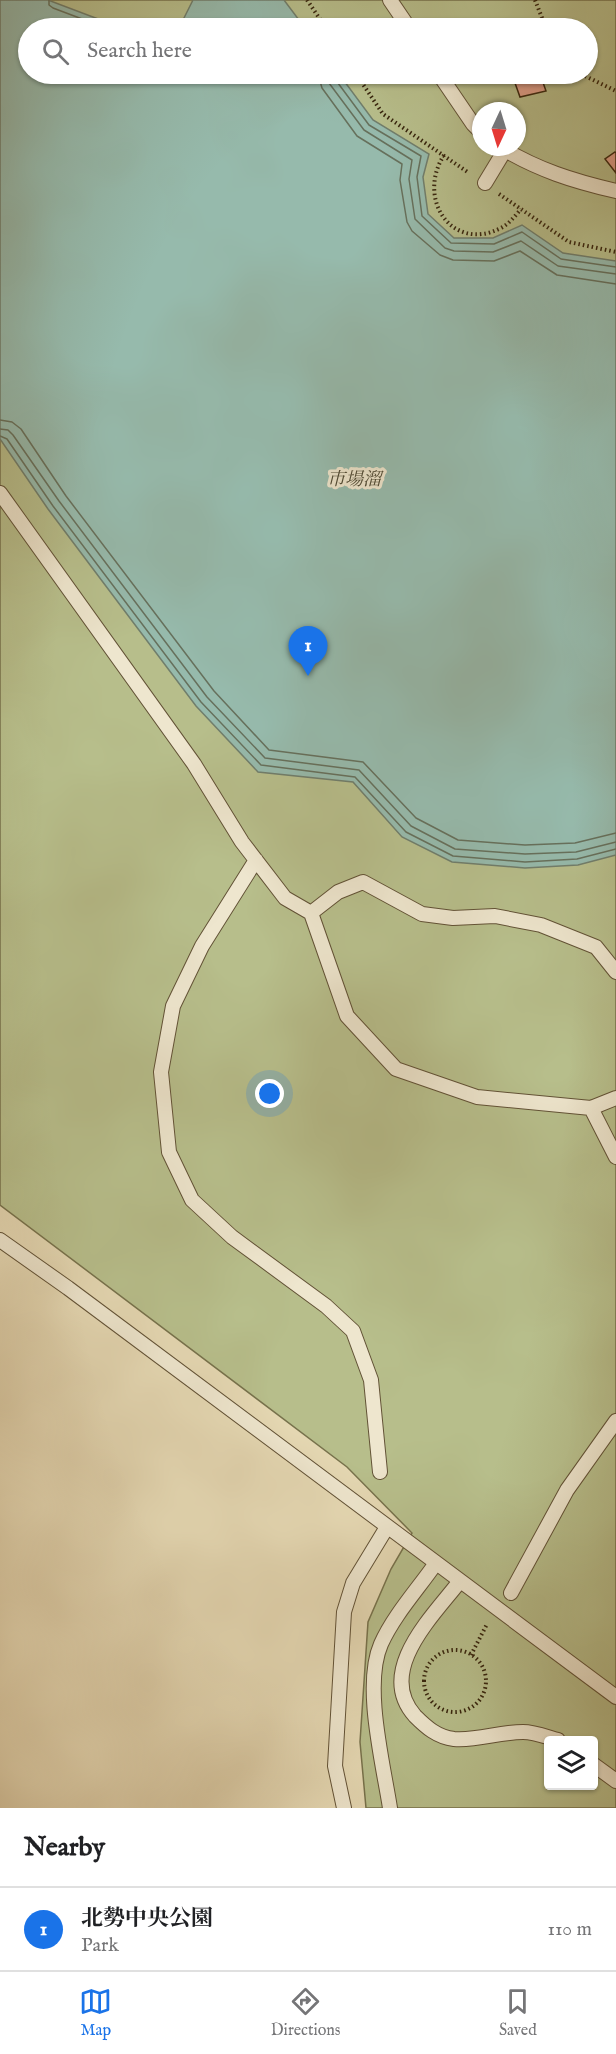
<!DOCTYPE html>
<html lang="en">
<head>
<meta charset="utf-8">
<style>
	:root { --surface:#fff; --page:#f2f2f2; --text:#202124; --muted:#757577; --line:#e0e0e0; --accent:#1a73e8 }
	body { margin:0; font-family:"IM FELL English","Noto Serif JP",serif; background:var(--page); color:var(--text) }
	.controls { position:absolute; right:18px; bottom:18px; display:grid; overflow:hidden; border-radius:6px; box-shadow:0 2px 4px #0004 }
	.controls button { width:54px; height:54px; display:grid; place-items:center; padding:0; border:0; border-bottom:2px solid var(--line); background:var(--surface); color:var(--text); font:30px sans-serif }
	.compass { position:absolute; left:472px; top:102px; width:54px; height:54px; border-radius:50%; background:var(--surface); box-shadow:0 2px 4px #0004; rotate:184deg }
	.you { position:absolute; left:270px; top:1094px; width:21px; height:21px; margin:-15px; border:4px solid #fff; border-radius:50%; background:#1a73e8; box-shadow:0 0 0 9px #1a73e833 }
	.badge { display:grid; place-items:center; width:39px; height:39px; border-radius:50%; background:var(--accent); color:#fff; font-size:20px; font-weight:700 }
	.pin { position:absolute; translate:-50% -50px; filter:drop-shadow(0 2px 3px #0008) }
	.pin::after { content:''; position:absolute; top:32px; width:21px; height:18px; background:inherit; clip-path:polygon(0 0,100% 0,50% 100%) }
	.list { margin:0; padding:0; list-style:none }
	h2 { display:flex; justify-content:space-between; align-items:center; height:78px; margin:0; padding:0 24px; font-size:26px }
	h2 small { font-size:20px; font-weight:400; color:var(--muted) }
	.list li { display:grid; grid-template-columns:39px 1fr auto; gap:18px; align-items:center; box-sizing:border-box; height:84px; padding:0 24px; border-top:2px solid var(--line) }
	.list b { display:block; font-size:22px; white-space:nowrap }
	.list p { margin:0; font-size:20px; white-space:nowrap; color:var(--muted) }
	.list em { font-size:20px; font-style:normal; color:var(--muted) }
	.icon { flex:none; width:33px; height:33px; fill:none; stroke:currentColor; stroke-width:2; stroke-linecap:round; stroke-linejoin:round }
	.map { position:relative; flex:none; width:616px; height:1808px; overflow:hidden }
	.search { position:absolute; background:var(--surface); box-shadow:0 2px 4px #0004; left:18px; right:18px; top:18px; height:66px; display:flex; align-items:center; gap:15px; box-sizing:border-box; padding:0 21px; border-radius:33px; color:var(--muted); font-size:22px }
	.sheet { height:162px; background:var(--surface) }
	nav { display:flex; justify-content:space-around; align-items:center; box-sizing:border-box; height:84px; border-top:2px solid var(--line); background:var(--surface); font-size:16px; color:var(--muted) }
	nav a { display:grid; justify-items:center; gap:3px }
	nav .on { color:var(--accent) }
	.map>svg:first-child { display:block }
	.green { fill:#b7be8b; stroke:#77724c; stroke-width:1.5; fill-rule:evenodd }
	.water { fill:#96baac; stroke:#707e6c; stroke-width:1.5 }
	.lines { fill:none; stroke-linecap:round; stroke-linejoin:round }
	.shore { stroke:#66705c; stroke-width:1.5 }
	.building { fill:#e2a08c; stroke:#37250d; stroke-width:1.5 }
	.service-casing { stroke:#625236; stroke-width:16 }
	.path { stroke:#37250d; stroke-width:4; stroke-dasharray:1.5 3; stroke-linecap:butt }
	.service { stroke:#eee6ce; stroke-width:14 }
	.labels { text-anchor:middle; dominant-baseline:central; stroke-width:6; stroke-linejoin:round; paint-order:stroke }
	.water-label { font-size:18px; font-style:italic; fill:#4f4a35; stroke:#eee6ce }
</style>
</head>
<body>
<div class="map">
<svg width="616" height="1808" viewBox="0 0 616 1808">
	<rect width="100%" height="100%" fill="#e5d8b3"/>
	<filter id="stains"><feTurbulence type="fractalNoise" baseFrequency=".00333" numOctaves="4"/><feColorMatrix values="0 0 0 0 .2 0 0 0 0 .09 0 0 0 0 .02 0 0 0 .5 -.17"/></filter>
	<radialGradient id="worn" r=".72"><stop offset=".6" stop-color="#630" stop-opacity="0"/><stop offset="1" stop-color="#630" stop-opacity=".3"/></radialGradient>
	<path class="green" d="M0 0H616V1808H366L360 1742 368 1622 391 1569 412 1533 347 1467 0 1205ZM28 28H588V74H28ZM481 111H517V147H481ZM548 1740H594V1786H548Z"/>
	<path class="water" d="M0 0H48L122 28H28V74H339L373 120 429 154 423 177 428 214 454 238H493L522 225 563 253 616 261V855L578 865 525 868 452 862 402 837 353 782 258 772 196 706 48 509 0 439Z
		M193 0H284L305 28H179Z"/>
	<g class="lines">
		<path class="shore" d="M49 0V5L53 8 106 28
			M318 74 322 88 357 136 402 164 400 180 407 222 412 231 440 255 453 260 494 261 520 251 557 275 616 284
			M327 74 329 83 364 130 412 160 409 179 415 219 445 248 454 251 493 252 521 241 558 266 616 274
			M334 74 335 79 369 125 421 156 417 177 422 216 451 243 494 244 522 232 561 259 616 267
			M0 420 12 422 21 429 66 496 214 691 269 750 363 762 416 818 458 840 525 845 575 843 616 833
			M0 429 8 430 13 435 59 501 207 697 265 758 359 770 411 826 455 849 525 854 576 852 616 842
			M0 436 7 439 53 506 201 702 261 765 355 777 406 832 453 856 525 862 577 859 616 849"/>
	</g>
	<path class="building" d="M524 74H540L546 91 520 97 515 83 526 80Z
		M615 152 616 153V173L605 159Z"/>
	<g class="lines">
		<g class="service-casing">
			<path id="service" d="M390 0 409 28
				M439 74 473 124 481 132
				M500 147C538 170 573 181 616 191
				M485 183 505 150
				M0 493 194 764 242 842 285 898 311 913 347 1016 396 1069 477 1097 591 1108 616 1157
				M256 860 202 946 173 1006 161 1072 169 1152 192 1200 232 1237 326 1306 353 1331 371 1380 380 1472
				M311 913 338 892 363 882 422 914 453 918 495 916 541 925 596 947 616 972
				M591 1108 616 1098
				M0 1240 68 1288 616 1697
				M460 1581C433 1616 375 1671 415 1716 426 1727 437 1737 454 1739 477 1741 499 1732 523 1732 534 1732 547 1737 558 1740
				M511 1593 567 1490 616 1421
				M594 1765 616 1781
				M344 1808 335 1766 344 1612 353 1583 387 1527
				M390 1808C383 1763 363 1685 381 1644 394 1615 418 1589 436 1563"/>
		</g>
		<path class="path" d="M307 0 326 28
			M535 0 546 28
			M356 74 383 114 469 173
			M581 74 616 91
			M444 155C416 199 452 253 501 228 509 224 515 216 521 209
			M499 194 569 242 616 252
			M424 1681a31 31 0 1 1 62 0a31 31 0 1 1-62 0Z
			M471 1655 487 1624"/>
		<use href="#service" class="service"/>
	</g>
	<g class="labels">
		<g class="water-label">
			<text x="354" y="480">市場溜</text>
		</g>
	</g>
	<rect width="100%" height="100%" filter="url(#stains)"/>
	<rect width="100%" height="100%" fill="url(#worn)"/>
</svg>
<div class="controls">
<button><svg class="icon" aria-label="layers" viewBox="0 0 24 24"><path d="M12 4l9 5-9 5-9-5zM3 14l9 5 9-5"/></svg></button>
</div>
<svg class="compass" viewBox="-18 -18 36 36"><path d="M0-13l5 13h-10z" fill="#e53935"/><path d="M0 13l5-13h-10z" fill="#757577"/></svg>
<div class="you"></div>
<div class="pin badge" style="left:308px;top:676px">1</div>
<div class="search"><svg class="icon" aria-label="search" viewBox="0 0 24 24"><circle cx="10" cy="10" r="6"/><path d="M15 15l6 6"/></svg>Search here</div>
</div>
<section class="sheet">
<h2>Nearby<small></small></h2>
<ul class="list">
<li><span class="badge">1</span><div><b>北勢中央公園</b><p>Park</p></div><em>110 m</em></li>
</ul>
</section>
<nav>
<a class="on"><svg class="icon" aria-label="map" viewBox="0 0 24 24"><path d="M3 6l6-2 6 2 6-2v14l-6 2-6-2-6 2zM9 4v14M15 6v14"/></svg>Map</a>
<a><svg class="icon" aria-label="directions" viewBox="0 0 24 24"><path d="M12 3l9 9-9 9-9-9zM9 14v-3h6M13 9l2 2-2 2"/></svg>Directions</a>
<a><svg class="icon" aria-label="saved" viewBox="0 0 24 24"><path d="M7 4h10v16l-5-4-5 4z"/></svg>Saved</a>
</nav>
</body>
</html>
